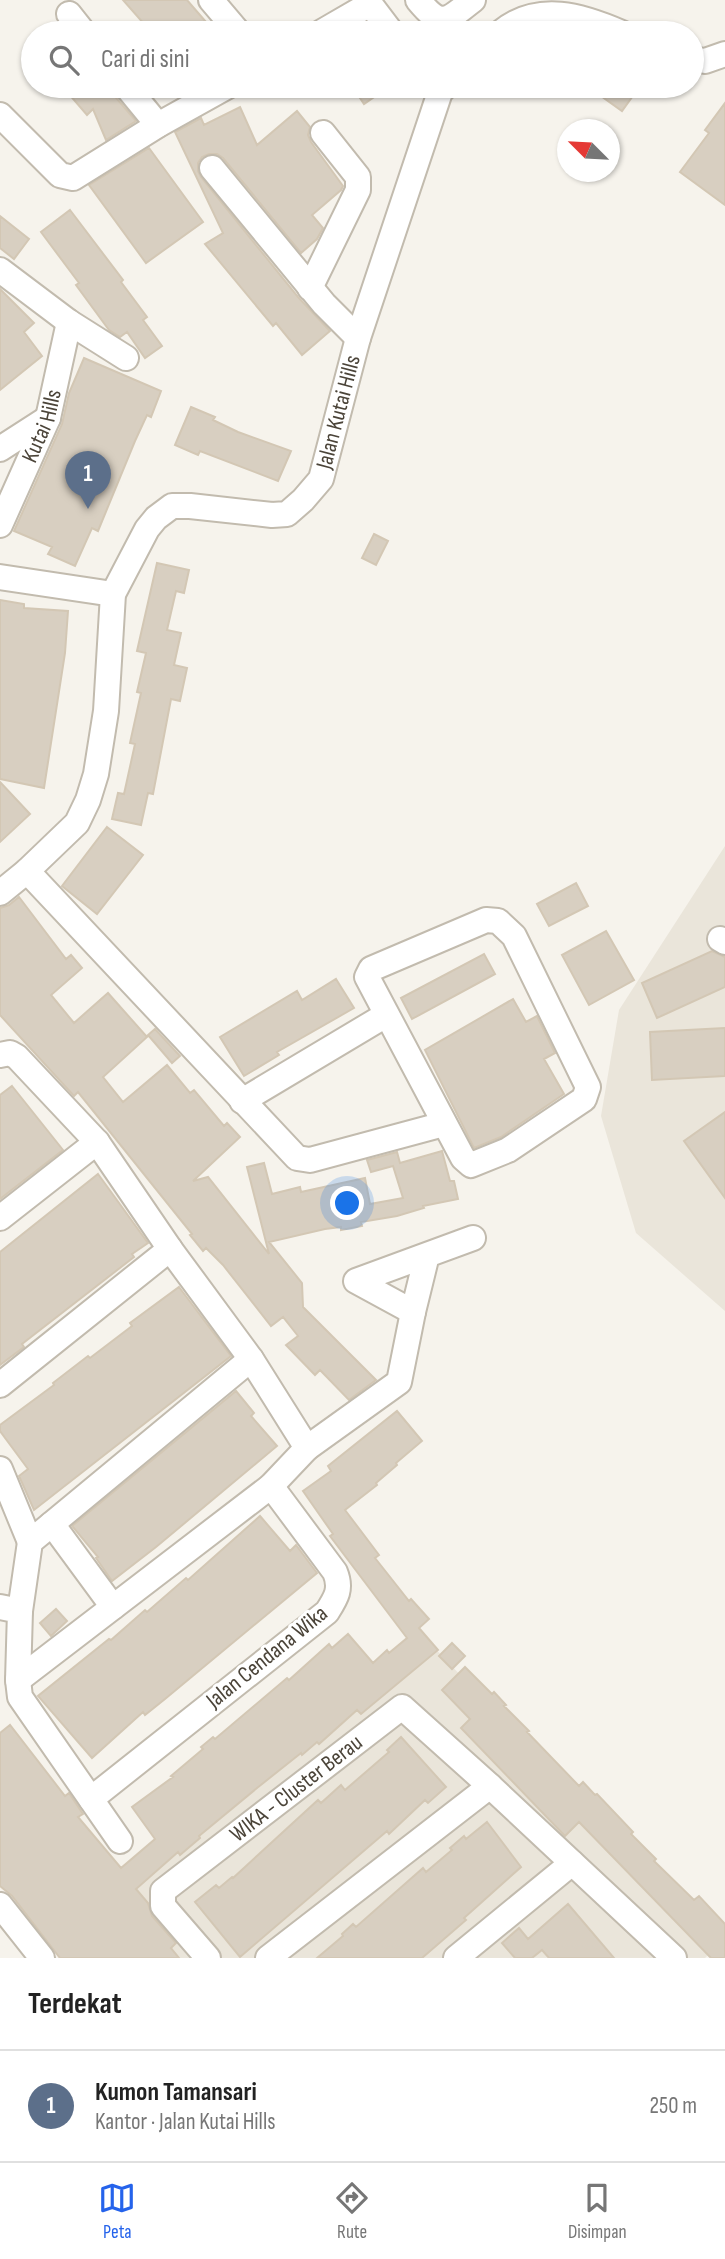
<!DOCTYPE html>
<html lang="id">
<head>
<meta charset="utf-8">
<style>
	:root { --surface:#fff; --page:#f2f2f2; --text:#222; --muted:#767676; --line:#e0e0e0; --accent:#2563eb }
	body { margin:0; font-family:"Sofia Sans Condensed",sans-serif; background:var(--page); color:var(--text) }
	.compass { position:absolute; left:557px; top:119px; width:63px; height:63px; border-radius:50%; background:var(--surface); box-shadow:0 2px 5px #0004; rotate:294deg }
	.you { position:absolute; left:348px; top:1204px; width:24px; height:24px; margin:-18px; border:5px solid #fff; border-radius:50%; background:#1a73e8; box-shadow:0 0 0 10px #1a73e833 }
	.badge { display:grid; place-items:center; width:46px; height:46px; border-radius:50%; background:var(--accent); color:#fff; font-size:23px; font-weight:700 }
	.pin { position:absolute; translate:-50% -58px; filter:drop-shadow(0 2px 4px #0008) }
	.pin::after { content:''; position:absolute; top:37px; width:24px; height:21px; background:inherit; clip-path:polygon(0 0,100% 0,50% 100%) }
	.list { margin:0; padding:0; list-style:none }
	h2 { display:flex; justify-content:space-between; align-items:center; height:91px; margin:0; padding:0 28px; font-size:30px }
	h2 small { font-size:23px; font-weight:400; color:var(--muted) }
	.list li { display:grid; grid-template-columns:46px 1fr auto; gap:21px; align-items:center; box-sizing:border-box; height:112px; padding:0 28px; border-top:2px solid var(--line) }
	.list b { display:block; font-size:26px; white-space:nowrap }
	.list p { margin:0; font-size:23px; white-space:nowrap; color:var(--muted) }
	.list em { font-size:23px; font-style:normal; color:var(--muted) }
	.icon { flex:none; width:38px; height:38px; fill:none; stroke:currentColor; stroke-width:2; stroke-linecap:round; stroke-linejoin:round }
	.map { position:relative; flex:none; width:725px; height:1958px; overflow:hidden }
	.search { position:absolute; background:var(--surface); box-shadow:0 2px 5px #0004; left:21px; right:21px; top:21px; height:77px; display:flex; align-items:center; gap:18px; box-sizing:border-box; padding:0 24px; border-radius:38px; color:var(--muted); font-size:26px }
	.sheet { height:203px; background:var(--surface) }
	nav { display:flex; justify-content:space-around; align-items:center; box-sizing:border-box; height:98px; border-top:2px solid var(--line); background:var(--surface); font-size:19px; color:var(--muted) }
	nav a { display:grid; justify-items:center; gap:4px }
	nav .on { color:var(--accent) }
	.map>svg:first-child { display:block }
	.residential { fill:#eae5da }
	.building { fill:#d8cfc1; stroke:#d3c7b4; stroke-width:2 }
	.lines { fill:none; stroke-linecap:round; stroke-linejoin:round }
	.minor-casing { stroke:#c2bbae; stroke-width:28 }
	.minor { stroke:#fff; stroke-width:24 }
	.labels { text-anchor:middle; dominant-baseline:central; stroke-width:6; stroke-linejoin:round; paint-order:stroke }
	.street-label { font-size:23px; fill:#4b4439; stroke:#fff }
</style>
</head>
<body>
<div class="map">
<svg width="725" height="1958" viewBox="0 0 725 1958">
	<rect width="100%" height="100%" fill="#f6f3ec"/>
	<path class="residential" d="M725 846V1311L636 1233 601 1116 619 1010Z
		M427 1640 717 1946 705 1958H172L117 1893Z"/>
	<path class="building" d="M123 0H187L206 22 193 33H152Z
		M62 86H106L136 121 106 140 93 109 87 115Z
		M352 86H390L364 104Z
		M587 86H640L622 111Z
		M725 103V205L680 172 709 133 705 130Z
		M240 107 257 145 297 111 310 127 308 135 311 142 343 186 341 190 312 215 323 228 317 239 301 253 223 158 217 154H209L202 157 198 163V171L201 177 298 297 330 331 302 355 276 323 273 326 205 244 223 233 175 132 201 118 204 125Z
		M149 148 203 222 146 263 89 185Z
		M70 210 123 280 121 282 147 317 143 320 162 346 145 358 127 332 120 337 109 330 76 285 79 283 41 232Z
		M0 216 29 239 14 259 0 248Z
		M0 289 34 323 24 332 42 356 0 390Z
		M84 358 161 391 151 417 147 415 135 441 98 531 92 528 75 566 48 554 52 547 14 531 62 424 69 393Z
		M191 407 215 417 213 420 238 432 291 451 278 481 200 451 198 455 175 445Z
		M374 534 388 541 376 565 362 558Z
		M157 563 189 570 184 593 176 591 167 630 181 633 174 665 187 668 180 701 171 699 153 794 148 793 141 825 112 819 118 793 124 794 135 744 130 743 141 693 137 692 146 653 137 651Z
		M0 600 24 604V608L68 611 65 653 44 788 0 779Z
		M0 782 30 814 0 842Z
		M107 827 143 855 97 914 62 886Z
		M576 883 588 906 549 926 537 904Z
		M19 897 66 959 71 955 82 968 51 995 74 1023 108 993 147 1037 103 1077 123 1102 167 1065 190 1093 194 1090 224 1126 227 1123 240 1137 193 1181 208 1177 269 1254 247 1167 264 1163 272 1194 300 1187 301 1192 365 1178 370 1204 403 1198 393 1166 371 1172 367 1160 397 1152 400 1163 442 1151 450 1181H454L458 1199 423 1206 424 1208 397 1216 361 1222 362 1226 341 1230V1227L325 1229 269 1242 302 1283 303 1307 376 1380 349 1400 320 1370 315 1375 286 1345 298 1336 283 1317 271 1326 223 1265 206 1248 203 1251 190 1235 192 1234 78 1092 74 1096 0 1015V908L9 905Z
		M606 931 634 980 589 1005 562 955Z
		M712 951 725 957V987L657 1018 642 983Z
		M484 954 495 974 412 1019 401 998Z
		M336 979 354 1008 277 1052 279 1055 244 1076 220 1037 297 991 302 1000Z
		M513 999 526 1022 537 1016 555 1053 544 1059 564 1094 501 1137 474 1148 425 1050Z
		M725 1028V1076L652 1080 650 1032Z
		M155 1029 180 1056 172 1063 148 1035Z
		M12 1086 63 1150 0 1199V1095Z
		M725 1112V1198L684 1141Z
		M98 1174 148 1243 132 1254 134 1257 22 1344 24 1347 0 1365V1252Z
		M179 1287 231 1356 34 1510 19 1476 28 1469 0 1431V1425L54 1385 53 1383 88 1356 90 1358 132 1326 130 1323Z
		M236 1391 254 1413 251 1416 277 1446 156 1547 112 1581 96 1558 98 1557 72 1526Z
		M397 1411 422 1441 396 1463 397 1465 376 1483 377 1485 345 1510 379 1555 375 1558 409 1601 411 1599 429 1619 419 1628 438 1650 361 1714 357 1710 319 1744 317 1742 302 1755 301 1753 257 1788 199 1836 200 1838 180 1855 178 1852 136 1889 148 1903 152 1916 176 1943 171 1948 179 1958H60L12 1896 0 1886V1733L10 1725 65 1796 69 1793 83 1814 78 1817 121 1868 155 1839 132 1807 173 1777 171 1776 203 1749 201 1747 213 1737 215 1739 287 1678 289 1680 329 1644 332 1648 348 1634 373 1663 387 1650 389 1653 407 1638 330 1536 333 1534 303 1491 331 1471 328 1466Z
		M260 1516 290 1551 296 1545 317 1573 165 1699 145 1715 143 1712 92 1758 38 1696 109 1639 111 1640 145 1610 147 1612 186 1578 188 1580Z
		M56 1609 67 1621 51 1636 40 1623Z
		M452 1643 465 1656 452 1669 439 1656Z
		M465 1667 492 1694 494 1692 506 1705 504 1706 529 1731 527 1732 579 1786 583 1782 595 1795 597 1794 633 1832 631 1834 656 1859 654 1861 694 1900 699 1896 725 1924V1958H711L579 1822 565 1836 461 1728 470 1719 442 1690Z
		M401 1737 446 1787 428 1803 425 1800 389 1834 387 1831 240 1957 195 1902 216 1885 219 1888 232 1877 233 1878 318 1800 321 1803 341 1785 345 1790 389 1752 387 1750Z
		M487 1822 521 1867 464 1918 466 1920 422 1958H317L343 1936 342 1934 353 1924 356 1927 423 1868 426 1872 452 1850 450 1848 464 1836 466 1839Z
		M568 1904 614 1958H549L542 1950 532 1958H515L502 1943 519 1928 528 1939Z"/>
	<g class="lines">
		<g class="minor-casing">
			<g id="minor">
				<path d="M211 0 239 33"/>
				<path d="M367 0 392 33"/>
				<path d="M418 0C442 29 446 21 473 0"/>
				<path d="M69 14 84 33"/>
				<path d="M320 33 370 4"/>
				<path d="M500 33C538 1 583 16 622 33"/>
				<path d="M692 59 705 61 725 54"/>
				<path d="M126 86 158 125"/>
				<path d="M0 115 60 175 73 178 158 125 228 86"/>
				<path d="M212 168 324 304 358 338"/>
				<path d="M0 270 69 322 126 358"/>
				<path d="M310 288 358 190V177L323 133"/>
				<path d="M0 449 48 418"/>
				<path id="s1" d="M0 525 48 418 69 322"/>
				<path d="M0 577 113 594"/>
				<path d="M27 871 297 1158 310 1160 444 1124"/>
				<path id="s2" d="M0 893 27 871 77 823 88 800 96 774 106 711 113 594 147 529 156 518 172 506H190L272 515 287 514 303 500 321 479 358 338 440 92 446 86"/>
				<path d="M486 920 498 921 514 936 588 1087 584 1099 508 1150 471 1165 463 1158 367 977 371 969Z"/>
				<path d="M720 939 725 942"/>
				<path d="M0 1055 10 1053 17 1057 97 1142"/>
				<path d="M242 1101 386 1015"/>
				<path d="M0 1218 97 1142 170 1249"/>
				<path d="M427 1255 413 1312 356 1281 473 1238"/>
				<path d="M0 1385 170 1249 251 1359"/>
				<path d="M307 1448 399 1382 413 1312"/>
				<path d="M0 1469 30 1542"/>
				<path d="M52 1524 113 1607"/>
				<path d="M0 1607 20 1611 18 1680 20 1697 120 1841"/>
				<path d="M20 1611 30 1542 251 1359 307 1448 271 1486"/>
				<path d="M18 1680 271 1486 335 1572C342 1589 336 1598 327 1612L91 1799"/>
				<path d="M490 1786 674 1958"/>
				<path d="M0 1905 42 1958"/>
				<path id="s3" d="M208 1958 163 1906V1891L402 1707 490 1786 268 1958"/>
				<path d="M456 1958 572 1863"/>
			</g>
		</g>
		<use href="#minor" class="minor"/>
	</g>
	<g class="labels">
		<g class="street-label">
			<text stroke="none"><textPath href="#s2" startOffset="679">Jalan Kutai Hills</textPath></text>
			<text stroke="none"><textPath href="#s1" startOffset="108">Kutai Hills</textPath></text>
			<text transform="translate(267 1657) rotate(-39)">Jalan Cendana Wika</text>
			<text stroke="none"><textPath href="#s3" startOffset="252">WIKA - Cluster Berau</textPath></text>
		</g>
	</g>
</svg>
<svg class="compass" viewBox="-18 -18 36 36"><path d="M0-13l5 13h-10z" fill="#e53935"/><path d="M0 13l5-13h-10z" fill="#767676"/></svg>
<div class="you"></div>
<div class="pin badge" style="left:88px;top:509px;background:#5c6f8a">1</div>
<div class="search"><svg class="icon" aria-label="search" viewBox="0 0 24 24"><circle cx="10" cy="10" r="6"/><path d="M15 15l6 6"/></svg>Cari di sini</div>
</div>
<section class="sheet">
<h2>Terdekat<small></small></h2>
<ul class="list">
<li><span class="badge" style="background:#5c6f8a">1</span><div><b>Kumon Tamansari</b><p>Kantor · Jalan Kutai Hills</p></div><em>250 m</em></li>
</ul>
</section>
<nav>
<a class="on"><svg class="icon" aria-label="map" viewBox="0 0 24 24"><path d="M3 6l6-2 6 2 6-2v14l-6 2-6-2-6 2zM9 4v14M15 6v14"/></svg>Peta</a>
<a><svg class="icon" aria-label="directions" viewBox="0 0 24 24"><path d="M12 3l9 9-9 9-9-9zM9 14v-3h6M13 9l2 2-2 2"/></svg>Rute</a>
<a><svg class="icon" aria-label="saved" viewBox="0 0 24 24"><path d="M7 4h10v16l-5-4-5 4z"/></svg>Disimpan</a>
</nav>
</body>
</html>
